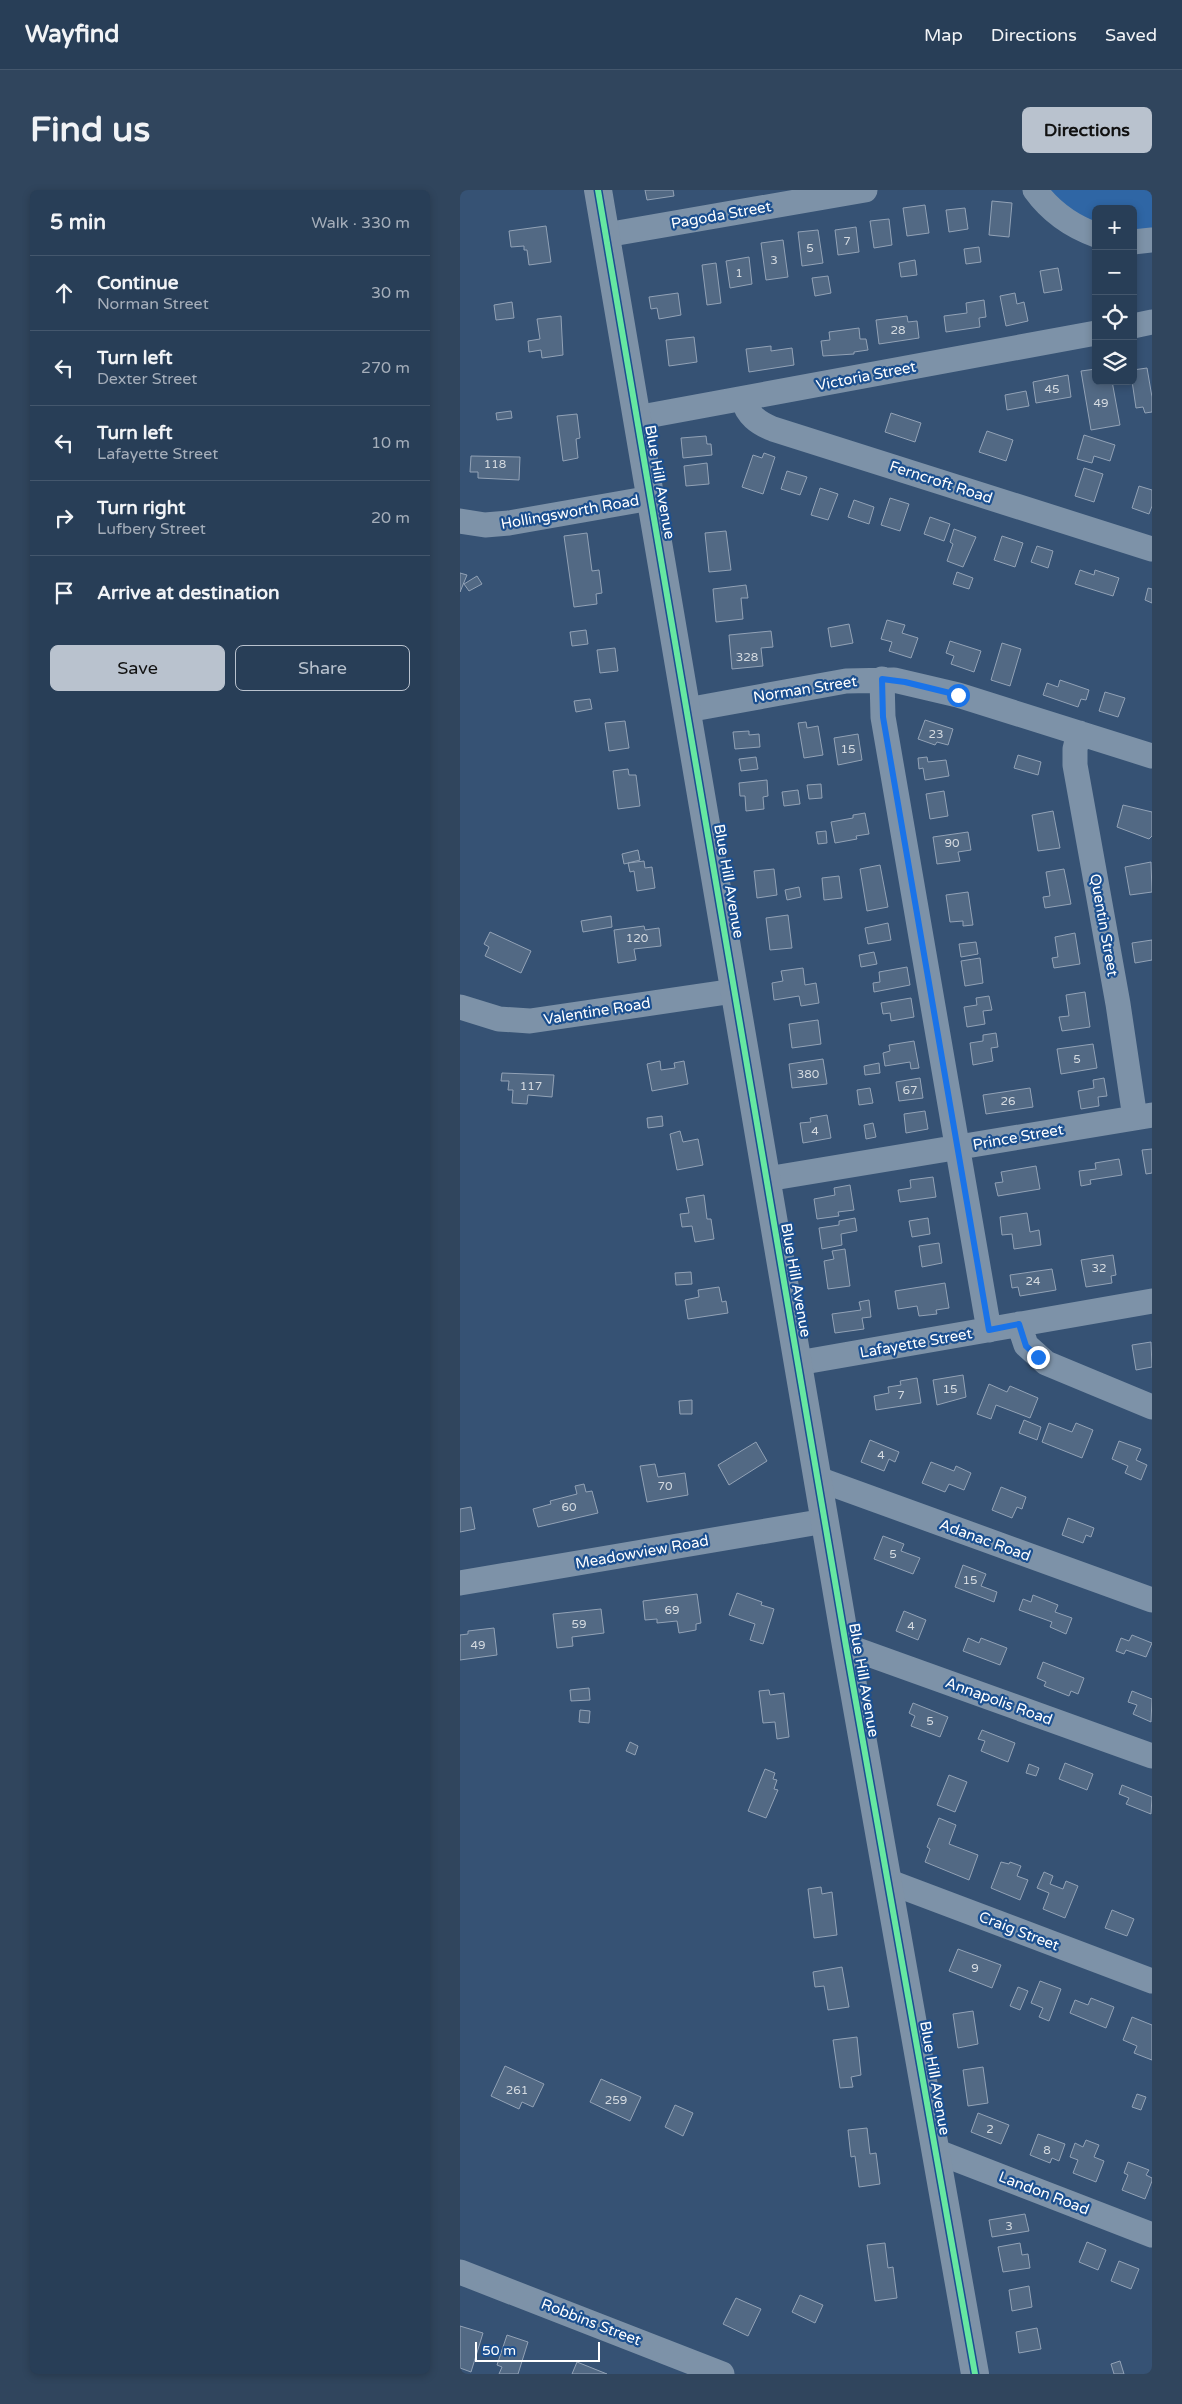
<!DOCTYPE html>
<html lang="en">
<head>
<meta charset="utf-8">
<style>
	:root { --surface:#283e57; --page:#30455d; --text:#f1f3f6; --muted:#a5aeba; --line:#44576d; --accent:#b9c2ce }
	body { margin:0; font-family:"Varela Round",sans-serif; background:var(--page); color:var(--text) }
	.controls { position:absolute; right:15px; top:15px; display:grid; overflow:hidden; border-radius:8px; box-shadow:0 2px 8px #0003 }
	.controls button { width:45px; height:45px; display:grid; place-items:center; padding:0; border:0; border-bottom:1px solid var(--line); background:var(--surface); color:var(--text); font:25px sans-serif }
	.scale { position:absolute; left:15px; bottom:12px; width:125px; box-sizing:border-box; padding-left:5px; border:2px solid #fff; border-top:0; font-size:14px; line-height:18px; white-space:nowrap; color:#fff; -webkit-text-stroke:4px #1b4f8f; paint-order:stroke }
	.stop { position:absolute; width:15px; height:15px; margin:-11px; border:4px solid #1a73e8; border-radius:50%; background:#fff }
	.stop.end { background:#1a73e8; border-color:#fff; box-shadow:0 1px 5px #0008 }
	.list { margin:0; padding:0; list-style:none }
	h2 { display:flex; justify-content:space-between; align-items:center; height:65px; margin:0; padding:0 20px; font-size:21px }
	h2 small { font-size:16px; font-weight:400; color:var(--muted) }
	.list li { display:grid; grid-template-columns:32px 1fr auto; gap:15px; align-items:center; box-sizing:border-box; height:75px; padding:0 20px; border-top:1px solid var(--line) }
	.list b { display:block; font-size:19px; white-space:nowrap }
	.list p { margin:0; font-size:16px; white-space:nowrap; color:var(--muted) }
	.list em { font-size:16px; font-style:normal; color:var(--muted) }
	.actions { display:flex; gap:10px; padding:15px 20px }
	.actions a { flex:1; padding:11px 0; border:1px solid var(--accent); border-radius:8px; text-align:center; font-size:18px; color:var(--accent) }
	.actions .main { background:var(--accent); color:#111 }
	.icon { flex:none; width:28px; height:28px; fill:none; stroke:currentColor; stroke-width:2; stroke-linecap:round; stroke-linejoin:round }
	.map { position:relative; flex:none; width:692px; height:2184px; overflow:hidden; border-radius:8px }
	header { display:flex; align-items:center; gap:30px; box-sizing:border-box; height:70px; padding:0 25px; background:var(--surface); border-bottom:1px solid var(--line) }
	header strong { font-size:24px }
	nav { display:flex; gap:28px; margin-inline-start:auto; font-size:18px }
	.intro { display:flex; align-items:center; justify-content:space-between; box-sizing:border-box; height:120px; padding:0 30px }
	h1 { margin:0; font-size:35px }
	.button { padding:12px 22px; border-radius:8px; background:var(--accent); color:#111; font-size:18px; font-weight:700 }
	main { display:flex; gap:30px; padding:0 30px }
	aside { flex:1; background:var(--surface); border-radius:8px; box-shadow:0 2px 8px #0003 }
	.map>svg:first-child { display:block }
	.green { fill:#2f66a5 }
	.building { fill:#526984; stroke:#92a2b6 }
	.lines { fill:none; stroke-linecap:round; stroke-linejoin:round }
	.minor { stroke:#7d92a8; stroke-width:25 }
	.highway { stroke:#7e92a7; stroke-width:28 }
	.cycleway-casing { stroke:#1b4f8f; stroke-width:9 }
	.cycleway { stroke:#66e7a1; stroke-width:6 }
	.route { stroke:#1a73e8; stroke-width:6 }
	.labels { text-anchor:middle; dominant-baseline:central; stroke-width:4.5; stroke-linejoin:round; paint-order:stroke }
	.number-label { font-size:12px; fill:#d4dae0 }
	.street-label { font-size:15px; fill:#fff; stroke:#1b4f8f }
</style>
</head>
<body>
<header>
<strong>Wayfind</strong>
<nav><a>Map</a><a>Directions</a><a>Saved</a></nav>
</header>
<div class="intro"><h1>Find us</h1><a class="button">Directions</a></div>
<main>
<aside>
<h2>5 min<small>Walk · 330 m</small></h2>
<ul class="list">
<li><svg class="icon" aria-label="ahead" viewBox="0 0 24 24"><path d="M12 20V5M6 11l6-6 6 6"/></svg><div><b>Continue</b><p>Norman Street</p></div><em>30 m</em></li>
<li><svg class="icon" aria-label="left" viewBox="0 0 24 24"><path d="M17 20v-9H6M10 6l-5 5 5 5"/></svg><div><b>Turn left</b><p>Dexter Street</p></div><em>270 m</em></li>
<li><svg class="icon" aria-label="left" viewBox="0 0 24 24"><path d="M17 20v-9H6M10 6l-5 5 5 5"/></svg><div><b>Turn left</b><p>Lafayette Street</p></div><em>10 m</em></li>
<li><svg class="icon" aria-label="right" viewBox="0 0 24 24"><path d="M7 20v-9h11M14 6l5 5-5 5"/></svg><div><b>Turn right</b><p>Lufbery Street</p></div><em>20 m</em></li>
<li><svg class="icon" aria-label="arrive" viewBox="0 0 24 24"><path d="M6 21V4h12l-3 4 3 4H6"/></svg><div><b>Arrive at destination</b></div></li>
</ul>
<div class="actions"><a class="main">Save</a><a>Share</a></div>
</aside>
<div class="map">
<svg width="692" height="2184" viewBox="0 0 692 2184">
	<rect width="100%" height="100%" fill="#365274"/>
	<path class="green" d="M588 0H692V39L673 41V19H636V34L619 27Z"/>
	<path class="building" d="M185 0H213L214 6 187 10Z
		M532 11 552 13 549 47 529 45Z
		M465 15 469 43 447 46 443 18Z
		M505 18 508 39 489 42 486 20Z
		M429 29 432 55 414 58 410 31Z
		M86 36 91 72 69 75 67 60H64V56L51 57 49 41Z
		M396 37 399 62 378 65 375 40Z
		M358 40 363 73 342 76 338 42Z
		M323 50 328 87 306 90 301 53Z
		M519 57 521 72 506 74 504 59Z
		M289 67 292 94 270 98 266 71Z
		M455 70 457 85 441 87 439 73Z
		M256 73 261 113 247 115 242 75Z
		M598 78 602 100 584 103 580 81Z
		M368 86 371 103 355 106 352 88Z
		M218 103 221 125 199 129 197 118 191 119 189 107Z
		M555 103 557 114 564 112 568 131 546 136 540 106Z
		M524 110 526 127 519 128 520 137 486 142 484 126 507 123 506 113Z
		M52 112 54 128 36 130 34 115Z
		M101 126 103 165 82 168 81 160 69 162 68 151 80 149 77 129Z
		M447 126 448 132 457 131 459 148 419 154 416 130Z
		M399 138 400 149H406L408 160 394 162V164L363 166 361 151 370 150 369 142Z
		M234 147 237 172 209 176 206 150Z
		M311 156V161L332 158 334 175 289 182 286 159Z
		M687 178 692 207V222L685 223 683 217 676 218 672 191 673 180Z
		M636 179V191H652L660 235 631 240 621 181Z
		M608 185 611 207 576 213 573 192Z
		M566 201 569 216 547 220 545 205Z
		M51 221 52 228 37 230 36 223Z
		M431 223 461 233 455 252 425 242Z
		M117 224 120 248 116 249 118 268 103 271 97 226Z
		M527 241 553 250 546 271 519 262Z
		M624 245 655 255 650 271 634 266 632 273 617 269Z
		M246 246 247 254H251L252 265 223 268 221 248Z
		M304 263 315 267 303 304 282 297 293 265 302 268Z
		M11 266 60 267 59 290 18 288V282H10Z
		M247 273 249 294 226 296 224 276Z
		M624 278 643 284 634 312 615 306Z
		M327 281 347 287 340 305 321 299Z
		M679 296 692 300V316L689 324 672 318Z
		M360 298 378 304 368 330 351 325Z
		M430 308 449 314 440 341 421 335Z
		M394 310 414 317 409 334 388 327Z
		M470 327 490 334 484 351 464 344Z
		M494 339 516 347 503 377 487 371 493 354 490 352Z
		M266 341 271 380 249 382 245 343Z
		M127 343 132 381 139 380 142 403 136 404 137 414 114 417 104 346Z
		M542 346 563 353 555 377 534 370Z
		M577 356 593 361 588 378 571 372Z
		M620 380 634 385 635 380 659 388 653 406 615 394Z
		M497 382 513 388 509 399 493 394Z
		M0 383 7 385 0 402Z
		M17 386 22 394 9 401 4 394Z
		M286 395 288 408H281L283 429 256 432 253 399Z
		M688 398 692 399V413L685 410Z
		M427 430 445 435 442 443 458 448 451 468 429 461 432 452 421 449Z
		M389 434 393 453 371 457 368 438Z
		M126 440 128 454 112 456 110 442Z
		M311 441 313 457 301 458 303 476 272 479 269 445Z
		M490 451 521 461 514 482 491 474 494 466 486 463Z
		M542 453 561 459 550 496 531 490Z
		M155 458 158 481 140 483 137 460Z
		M600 490 629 500 626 510 621 509 618 517 583 505 587 493 598 497Z
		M645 502 665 508 658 527 639 521Z
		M130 509 132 519 116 522 114 511Z
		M465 530 493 539 488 555 477 552 475 555 458 549Z
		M165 531 169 558 149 561 145 533Z
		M346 532 347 538 358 536 363 565 344 568 338 533Z
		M289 541V545L299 544 300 557 275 559 273 542Z
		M398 544 402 570 378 575 374 548Z
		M558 565 581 572 578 585 554 578Z
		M296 567 298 579 281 581 279 569Z
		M467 567 468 572 486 570 489 586 465 590 463 578 459 579 458 568Z
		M168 579 169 585H176L180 616 158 619 153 581Z
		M307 590 308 606 303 607 304 619 286 621 285 606H280L279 593Z
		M361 594 362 608 349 609 347 595Z
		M338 600 340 614 324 616 322 602Z
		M484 601 488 626 470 629 466 604Z
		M663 615 692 622V646L689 649 657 637Z
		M593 621 600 658 578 661 572 625Z
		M405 623 409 644 396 646 397 649 375 653 371 632 393 628V625Z
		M366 641 367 653 358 654 356 642Z
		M508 642 511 660 498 662 500 671 477 674 473 647Z
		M178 660 180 670 164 674 162 664Z
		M184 671 185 678 192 677 195 698 177 701 174 681 170 682 168 673Z
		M691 672 692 702 670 705 665 677Z
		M420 675 428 717 407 721 400 679Z
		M314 679 317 705 297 708 294 681Z
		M604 679 611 714 585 718 583 707 590 706 586 682Z
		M379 686 382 708 364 710 362 688Z
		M339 697 341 707 327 710 325 700Z
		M508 702 513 735 503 736V731L490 732 486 705Z
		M328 725 332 758 310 760 306 728Z
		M151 726 152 737 123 742 121 731Z
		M428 733 431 750 408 754 405 738Z
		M184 736 185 740 199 738 201 756 174 759 176 770 158 773 154 740Z
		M30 742 71 761 61 783 25 766 29 757 24 754Z
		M615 743 620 774 594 778 592 768 598 767 595 747Z
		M692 750V770L675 773 672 753Z
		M516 752 518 764 501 767 499 754Z
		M414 762 417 774 401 777 399 765Z
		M520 768 523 793 505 796 501 771Z
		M447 777 450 795 414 802 413 793 420 792 419 782Z
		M343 778 345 795 356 793 359 813 341 816 339 806 314 810 312 793 323 791 321 781Z
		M625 802 630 837 602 841 599 827 609 826 606 805Z
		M529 806 532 820 523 821 525 834 507 837 504 817 517 815 516 808Z
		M451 808 454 827 431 831 430 823 423 824 421 813Z
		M358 830 361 854 332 858 329 834Z
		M536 843 538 857 531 858 533 871 513 875 510 853 523 851V845Z
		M454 851 459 878 451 879 450 872 425 876 423 863 430 861 429 855Z
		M633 854 637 878 601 884 597 859Z
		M363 869 367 894 332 898 329 874Z
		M200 871 201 880 215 878 214 873 224 871 228 894 192 901 187 874Z
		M419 873 420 883 405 885 404 876Z
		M42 883 94 885 92 907 68 905 67 914 52 913 53 900H48L49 891H41Z
		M460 888 463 908 439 911 436 892Z
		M644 888 647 906 638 907 639 916 621 919 618 901 634 898 633 890Z
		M410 898 413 913 399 915 397 900Z
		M570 898 573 917 526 924 523 905Z
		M465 921 468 939 446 943 444 924Z
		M367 925 371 948 343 953 340 933 351 932 350 928Z
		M202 926 203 936 188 938 187 928Z
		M413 933 416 947 406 949 404 935Z
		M220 941 223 952 238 949 243 975 217 980 210 944Z
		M692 959V983L686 984 682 960Z
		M659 969 662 985 630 990 631 994 621 996 619 981 636 979 635 973Z
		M576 976 580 999 538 1006 535 993 543 992 541 982Z
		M473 987 476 1007 440 1012 438 1000 451 998 450 990Z
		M390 995 394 1020 378 1022 379 1026 357 1029 354 1009 375 1005 374 998Z
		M244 1005 247 1029H251L254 1049 235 1052 232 1036 222 1037 220 1024 229 1023 226 1008Z
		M567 1023 570 1042 579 1040 581 1055 554 1059 552 1044 542 1045 540 1027Z
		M395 1028 397 1041 381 1044 382 1055 362 1059 359 1038 379 1035V1031Z
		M468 1028 470 1044 452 1047 449 1031Z
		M479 1053 482 1073 462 1077 459 1056Z
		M385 1059 390 1096 368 1099 364 1071 374 1069 372 1061Z
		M653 1065 656 1085 651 1086 652 1093 626 1097 621 1070Z
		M592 1079 596 1100 560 1106 558 1097 552 1098 550 1085Z
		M231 1082 232 1094 216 1095 215 1083Z
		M485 1093 489 1118 476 1120 477 1124 459 1126 457 1116 438 1119 435 1101Z
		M259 1097 262 1112 266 1111 268 1123 228 1129 225 1110 239 1107 238 1100Z
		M409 1110 411 1127 402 1128 404 1139 375 1143 372 1124 401 1120 399 1112Z
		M691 1152 692 1177 676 1180 672 1155Z
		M503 1185 506 1207 477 1215 473 1190Z
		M457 1188 461 1213 416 1220 414 1206 429 1203 428 1197 441 1195 440 1191Z
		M529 1194 547 1202 550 1196 578 1208 570 1228 536 1215 531 1229 517 1224Z
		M232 1210V1224H220L219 1211Z
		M564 1230 581 1237 577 1250 559 1243Z
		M589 1233 612 1242 616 1233 633 1240 622 1268 582 1252Z
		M410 1250 439 1262 435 1272 429 1269 424 1281 401 1272Z
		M659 1251 681 1259 676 1270 687 1275 681 1290 665 1283 668 1276 652 1269Z
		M296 1252 307 1271 269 1295 258 1275Z
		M471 1272 494 1281 496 1276 511 1283 504 1300 489 1294 485 1302 462 1293Z
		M195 1274 198 1287 225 1283 228 1305 187 1312 180 1276Z
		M124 1294 126 1302 132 1301 138 1323 78 1337 73 1319 91 1314 90 1311 117 1304 115 1296Z
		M541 1297 566 1307 562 1319 557 1317 552 1328 532 1320Z
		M11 1317 15 1339 0 1342V1319Z
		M608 1328 634 1338 631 1347 626 1345 623 1353 602 1345Z
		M423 1346 444 1354 441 1361 460 1368 453 1384 414 1369Z
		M503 1375 526 1384 521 1396 537 1402 534 1412 495 1397Z
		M277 1403 302 1412 301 1415 314 1419 303 1454 290 1450 295 1434 269 1425Z
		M237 1404 241 1433 236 1434V1440L219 1443 217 1431 197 1433V1429L185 1430 183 1411Z
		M573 1405 598 1415 595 1422 612 1428 606 1444 590 1437 592 1432 559 1420 563 1409 571 1412Z
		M141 1419 144 1443 112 1447 113 1456 97 1458 93 1424Z
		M444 1421 466 1430 458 1450 436 1441Z
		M34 1438 37 1465 0 1470V1445L8 1444V1441Z
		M672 1445 692 1453 686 1467 666 1460 664 1464 656 1461 661 1448 669 1451Z
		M508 1448 519 1453 521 1448 547 1458 540 1475 503 1461Z
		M583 1472 624 1488 618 1504 611 1501 609 1506 584 1496 586 1492 577 1488Z
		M129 1498 130 1510 111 1511 110 1500Z
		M309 1500 310 1505 324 1503 329 1547 317 1549 315 1532 303 1533 299 1501Z
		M672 1501 692 1509 691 1532 673 1524 677 1515 668 1512Z
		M453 1513 488 1527 480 1547 451 1536 455 1526 449 1523Z
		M120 1520 130 1521 129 1533 119 1532Z
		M522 1540 555 1553 548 1572 521 1561 525 1551 518 1549Z
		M170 1552 178 1556 175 1565 166 1561Z
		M605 1573 633 1584 627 1600 599 1589Z
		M569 1574 579 1578 576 1586 566 1583Z
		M305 1579 315 1583 313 1589 317 1590 314 1599 318 1600 306 1628 288 1621Z
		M489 1585 507 1592 495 1622 477 1615Z
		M662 1595 692 1607 691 1624 666 1614 669 1608 659 1604Z
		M479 1628 496 1635 489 1654 518 1665 509 1690 465 1672 470 1659 467 1657Z
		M541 1672 549 1674 550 1672 561 1676 557 1686 568 1690 560 1710 531 1698Z
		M584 1682 593 1686 590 1694 603 1699 606 1691 618 1696 605 1728 583 1719 589 1703 577 1698Z
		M361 1697 362 1704 372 1702 377 1745 354 1748 348 1699Z
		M652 1720 674 1729 667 1746 645 1738Z
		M498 1759 541 1775 532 1798 489 1781Z
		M382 1777 389 1817 368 1820 364 1796 355 1797 353 1782Z
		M580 1791 601 1799 589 1831 579 1827 583 1818 571 1813Z
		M558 1797 568 1801 560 1820 550 1816Z
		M631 1808 654 1817 646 1838 610 1823 615 1810 628 1815Z
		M513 1821 518 1854 498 1858 493 1824Z
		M672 1827 692 1835V1870L674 1863 677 1856 663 1850Z
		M397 1847 401 1885 391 1887 393 1897 380 1898 373 1850Z
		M45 1876 84 1894 73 1917 62 1912 59 1919 31 1906Z
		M523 1877 528 1913 508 1916 503 1880Z
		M141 1889 181 1907 170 1931 130 1912Z
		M677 1904 686 1907 681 1920 672 1917Z
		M215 1915 233 1923 223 1946 205 1937Z
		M518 1923 549 1935 541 1954 511 1942Z
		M407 1938 410 1964 416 1963 420 1994 399 1997 395 1966 391 1967 388 1940Z
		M578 1944 605 1954 599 1971 592 1968 590 1973 570 1965Z
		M626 1950 639 1955 634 1967 644 1971 636 1992 613 1983 618 1970 610 1967 615 1953 623 1957Z
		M668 1972 689 1980 686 1985 692 1988V1991L685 2009 662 2000 668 1985 664 1983Z
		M565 2024 569 2041 532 2047 529 2030Z
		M627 2052 646 2060 638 2080 619 2072Z
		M425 2053 428 2078 433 2077 437 2108 415 2111 407 2055Z
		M560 2053 562 2065 568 2064 570 2078 543 2082 538 2057Z
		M659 2071 679 2079 671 2099 651 2091Z
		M569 2096 572 2117 552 2121 549 2100Z
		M340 2105 363 2115 355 2133 332 2122Z
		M276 2108 301 2119 288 2146 263 2134Z
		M0 2136 23 2143 11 2182 0 2178Z
		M577 2138 581 2159 559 2163 556 2142Z
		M47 2145 68 2152 58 2184H39L42 2177 37 2175Z
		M660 2171 664 2184H654L651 2174Z
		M117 2172 147 2184H112Z"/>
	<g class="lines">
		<path class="minor" d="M575 0C591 22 611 36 636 45
			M146 45 405 0
			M673 52 692 50
			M673 136 692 132
			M283 209C287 225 298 233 313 239L692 359
			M176 228 636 143
			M0 331 25 335 49 333 191 308
			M422 489 423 527 529 1140
			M227 520 386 491 434 490 498 505 692 566
			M619 543 615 559V575L658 814 675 928
			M0 817 39 829 70 831 274 801
			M307 989 692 925
			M559 1134 566 1155 586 1173 692 1217
			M338 1173 692 1111
			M358 1289 692 1410
			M0 1393 365 1331
			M386 1456 692 1566
			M427 1691 692 1791
			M475 1961 692 2045
			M0 2082 262 2184"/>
		<path class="highway" d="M138 0 386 1456 515 2184"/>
		<g class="cycleway-casing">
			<path id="cycleway" d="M138 0 386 1456 515 2184"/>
		</g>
		<use href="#cycleway" class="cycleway"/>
	</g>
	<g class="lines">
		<path class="route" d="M498 505 445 492 422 489 423 527 529 1140 559 1134 566 1156 578 1167"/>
	</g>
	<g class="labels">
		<g class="number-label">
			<text x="387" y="51">7</text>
			<text x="350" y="58">5</text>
			<text x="314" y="70">3</text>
			<text x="279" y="83">1</text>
			<text x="438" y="140">28</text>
			<text x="592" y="199">45</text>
			<text x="641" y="213">49</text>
			<text x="35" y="274">118</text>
			<text x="287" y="467">328</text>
			<text x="476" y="544">23</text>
			<text x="388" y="559">15</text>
			<text x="492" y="653">90</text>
			<text x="177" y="748">120</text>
			<text x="617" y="869">5</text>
			<text x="348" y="884">380</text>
			<text x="71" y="896">117</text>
			<text x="450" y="900">67</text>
			<text x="548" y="911">26</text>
			<text x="355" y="941">4</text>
			<text x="639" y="1078">32</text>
			<text x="573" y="1091">24</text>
			<text x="490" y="1199">15</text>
			<text x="441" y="1205">7</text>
			<text x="421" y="1265">4</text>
			<text x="205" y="1296">70</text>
			<text x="109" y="1317">60</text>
			<text x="433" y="1364">5</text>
			<text x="510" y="1390">15</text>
			<text x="212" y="1420">69</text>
			<text x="119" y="1434">59</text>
			<text x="451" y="1436">4</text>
			<text x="18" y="1455">49</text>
			<text x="470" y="1531">5</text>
			<text x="515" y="1778">9</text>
			<text x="57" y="1900">261</text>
			<text x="156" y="1910">259</text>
			<text x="530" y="1939">2</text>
			<text x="587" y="1960">8</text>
			<text x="549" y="2036">3</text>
		</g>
		<g class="street-label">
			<text transform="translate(261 25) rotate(-10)">Pagoda Street</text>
			<text transform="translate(406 186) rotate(-11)">Victoria Street</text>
			<text transform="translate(200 292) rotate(80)">Blue Hill Avenue</text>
			<text transform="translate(481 292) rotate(18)">Ferncroft Road</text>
			<text transform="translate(110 322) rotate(-10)">Hollingsworth Road</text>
			<text transform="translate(345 499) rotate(-9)">Norman Street</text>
			<text transform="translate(269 691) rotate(80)">Blue Hill Avenue</text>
			<text transform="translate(644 735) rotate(80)">Quentin Street</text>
			<text transform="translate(137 821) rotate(-9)">Valentine Road</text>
			<text transform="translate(558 947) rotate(-10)">Prince Street</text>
			<text transform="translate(336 1090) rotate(80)">Blue Hill Avenue</text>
			<text transform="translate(456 1153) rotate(-10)">Lafayette Street</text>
			<text transform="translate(525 1350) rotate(20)">Adanac Road</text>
			<text transform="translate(182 1362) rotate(-10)">Meadowview Road</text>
			<text transform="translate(404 1490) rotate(80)">Blue Hill Avenue</text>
			<text transform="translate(539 1511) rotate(20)">Annapolis Road</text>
			<text transform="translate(559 1741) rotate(21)">Craig Street</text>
			<text transform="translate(475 1888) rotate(80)">Blue Hill Avenue</text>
			<text transform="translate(584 2003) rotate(21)">Landon Road</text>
			<text transform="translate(131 2132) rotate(21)">Robbins Street</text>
		</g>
	</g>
</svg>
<div class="controls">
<button>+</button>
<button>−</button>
<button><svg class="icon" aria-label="locate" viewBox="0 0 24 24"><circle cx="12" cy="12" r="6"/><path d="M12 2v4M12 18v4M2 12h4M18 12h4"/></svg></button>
<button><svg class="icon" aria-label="layers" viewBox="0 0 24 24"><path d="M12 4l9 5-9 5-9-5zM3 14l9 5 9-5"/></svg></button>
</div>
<div class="scale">50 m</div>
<div class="stop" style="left:498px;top:505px"></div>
<div class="stop end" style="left:578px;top:1167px"></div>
</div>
</main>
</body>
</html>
